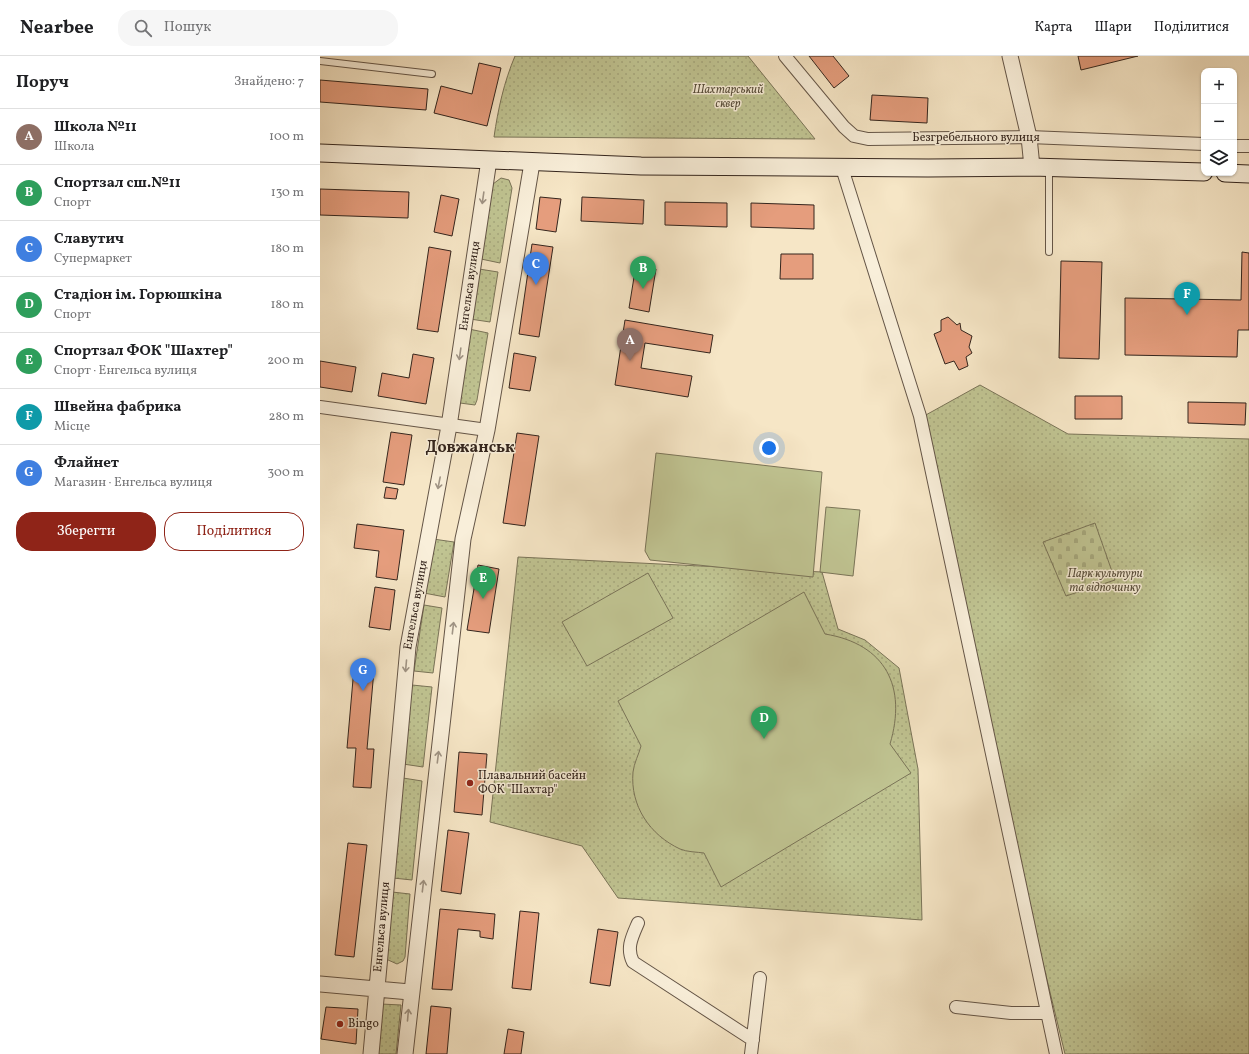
<!DOCTYPE html>
<html lang="uk">
<head>
<meta charset="utf-8">
<style>
	:root { --surface:#fff; --page:#f6f6f6; --text:#202124; --muted:#757577; --line:#e0e0e0; --accent:#8f2418 }
	body { margin:0; font-family:Vollkorn,serif; background:var(--page); color:var(--text) }
	.controls { position:absolute; right:12px; top:12px; display:grid; overflow:hidden; border-radius:8px; box-shadow:0 1px 3px #0004 }
	.controls button { width:36px; height:36px; display:grid; place-items:center; padding:0; border:0; border-bottom:1px solid var(--line); background:var(--surface); color:var(--text); font:20px sans-serif }
	.you { position:absolute; left:449px; top:392px; width:14px; height:14px; margin:-10px; border:3px solid #fff; border-radius:50%; background:#1a73e8; box-shadow:0 0 0 6px #1a73e833 }
	.badge { display:grid; place-items:center; width:26px; height:26px; border-radius:50%; background:var(--accent); color:#fff; font-size:13px; font-weight:700 }
	.pin { position:absolute; translate:-50% -33px; filter:drop-shadow(0 1px 2px #0008) }
	.pin::after { content:''; position:absolute; top:21px; width:14px; height:12px; background:inherit; clip-path:polygon(0 0,100% 0,50% 100%) }
	.list { margin:0; padding:0; list-style:none }
	h2 { display:flex; justify-content:space-between; align-items:center; height:52px; margin:0; padding:0 16px; font-size:17px }
	h2 small { font-size:13px; font-weight:400; color:var(--muted) }
	.list li { display:grid; grid-template-columns:26px 1fr auto; gap:12px; align-items:center; box-sizing:border-box; height:56px; padding:0 16px; border-top:1px solid var(--line) }
	.list b { display:block; font-size:15px; white-space:nowrap }
	.list p { margin:0; font-size:13px; white-space:nowrap; color:var(--muted) }
	.list em { font-size:13px; font-style:normal; color:var(--muted) }
	.actions { display:flex; gap:8px; padding:12px 16px }
	.actions a { flex:1; padding:9px 0; border:1px solid var(--accent); border-radius:16px; text-align:center; font-size:14px; color:var(--accent) }
	.actions .main { background:var(--accent); color:#fff }
	.icon { flex:none; width:22px; height:22px; fill:none; stroke:currentColor; stroke-width:2; stroke-linecap:round; stroke-linejoin:round }
	.map { position:relative; flex:none; width:929px; height:998px; overflow:hidden }
	header { display:flex; align-items:center; gap:24px; box-sizing:border-box; height:56px; padding:0 20px; background:var(--surface); border-bottom:1px solid var(--line) }
	header strong { font-size:19px }
	nav { display:flex; gap:22px; margin-inline-start:auto; font-size:14px }
	.search { width:280px; height:36px; background:var(--page); display:flex; align-items:center; gap:10px; box-sizing:border-box; padding:0 14px; border-radius:16px; color:var(--muted); font-size:15px }
	main { display:flex }
	aside { flex:1; background:var(--surface) }
	.map>svg:first-child { display:block }
	.green { fill:url(#green-dots); stroke:#7a7458 }
	.cemetery { fill:url(#cemetery-stones); stroke:#7a7458 }
	.pitch { fill:#c0c492; stroke:#7a7458 }
	.building { fill:#e59d7d; stroke:#34251d }
	.lines { fill:none; stroke-linecap:round; stroke-linejoin:round }
	.service-casing { stroke:#645547; stroke-width:8 }
	.minor-casing { stroke:#645547; stroke-width:14 }
	.tertiary-casing { stroke:#645547; stroke-width:17 }
	.secondary-casing { stroke:#34251d; stroke-width:19 }
	.service { stroke:#f9efda; stroke-width:6 }
	.minor { stroke:#f9efda; stroke-width:12 }
	.tertiary { stroke:#f9efda; stroke-width:15 }
	.secondary { stroke:#f9efda; stroke-width:17 }
	.oneway { stroke:#a09485 }
	.poi-dot { fill:#8f2418; stroke:#f9efda; stroke-width:1.5 }
	.labels { text-anchor:middle; dominant-baseline:central; stroke-width:3; stroke-linejoin:round; paint-order:stroke }
	.park-label { font-size:12px; font-style:italic; fill:#574d3a; stroke:#f9efda }
	.street-label { font-size:12px; fill:#34251d; stroke:#f9efda }
	.poi-label { font-size:12px; fill:#34251d; stroke:#f9efda; text-anchor:start }
	.district-label { font-size:16px; font-weight:bold; fill:#34251d; stroke:#f9efda }
</style>
</head>
<body>
<header>
<strong>Nearbee</strong>
<div class="search"><svg class="icon" aria-label="search" viewBox="0 0 24 24"><circle cx="10" cy="10" r="6"/><path d="M15 15l6 6"/></svg>Пошук</div>
<nav><a>Карта</a><a>Шари</a><a>Поділитися</a></nav>
</header>
<main>
<aside>
<h2>Поруч<small>Знайдено: 7</small></h2>
<ul class="list">
<li><span class="badge" style="background:#8d6e63">A</span><div><b>Школа №11</b><p>Школа</p></div><em>100 m</em></li>
<li><span class="badge" style="background:#2e9e5b">B</span><div><b>Спортзал сш.№11</b><p>Спорт</p></div><em>130 m</em></li>
<li><span class="badge" style="background:#3f7fe0">C</span><div><b>Славутич</b><p>Супермаркет</p></div><em>180 m</em></li>
<li><span class="badge" style="background:#2e9e5b">D</span><div><b>Стадіон ім. Горюшкіна</b><p>Спорт</p></div><em>180 m</em></li>
<li><span class="badge" style="background:#2e9e5b">E</span><div><b>Спортзал ФОК &quot;Шахтер&quot;</b><p>Спорт · Енгельса вулиця</p></div><em>200 m</em></li>
<li><span class="badge" style="background:#0f9aa8">F</span><div><b>Швейна фабрика</b><p>Місце</p></div><em>280 m</em></li>
<li><span class="badge" style="background:#3f7fe0">G</span><div><b>Флайнет</b><p>Магазин · Енгельса вулиця</p></div><em>300 m</em></li>
</ul>
<div class="actions"><a class="main">Зберегти</a><a>Поділитися</a></div>
</aside>
<div class="map">
<svg width="929" height="998" viewBox="0 0 929 998">
	<defs>
		<pattern id="green-dots" width="8" height="8" patternUnits="userSpaceOnUse"><rect width="8" height="8" fill="#c0c492"/><path d="M2 2h.1M6 6h.1" fill="none" stroke="#a6a87d" stroke-width="1.8" stroke-linecap="round"/></pattern>
		<pattern id="cemetery-stones" width="16" height="16" patternUnits="userSpaceOnUse"><rect width="16" height="16" fill="#c0c492"/><path d="M2 7V4a2 2 0 0 1 4 0v3zM10 15v-3a2 2 0 0 1 4 0v3z" fill="#a6a87d"/></pattern>
	</defs>
	<rect width="100%" height="100%" fill="#f6e6c6"/>
	<filter id="stains"><feTurbulence type="fractalNoise" baseFrequency=".005" numOctaves="4"/><feColorMatrix values="0 0 0 0 .2 0 0 0 0 .09 0 0 0 0 .02 0 0 0 .5 -.17"/></filter>
	<radialGradient id="worn" r=".72"><stop offset=".6" stop-color="#630" stop-opacity="0"/><stop offset="1" stop-color="#630" stop-opacity=".3"/></radialGradient>
	<path class="green" d="M195 0H428L495 83 174 81C178 53 184 26 195 0Z
		M181 122 189 124 192 132 180 207 161 203 173 128Z
		M159 213 178 216 170 266 150 263Z
		M149 273 168 277 157 344 155 349 140 347Z
		M660 329 748 378 929 383V998H745L681 734 604 360Z
		M113 483 134 486 125 541 104 537Z
		M198 501 502 516 518 573 545 584 579 612 598 713 602 864 298 842 262 790 170 766Z
		M104 549 122 552 113 617 94 615Z
		M92 629 112 631 103 711 83 708Z
		M83 722 102 725 92 824 73 822Z
		M72 836 90 838 85 901 83 905 77 908 66 903Z
		M61 948 81 949 76 998H57Z"/>
	<path class="cemetery" d="M775 467 795 524 746 540 723 486Z"/>
	<path class="pitch" d="M336 397 502 416 493 521 330 504 325 495Z
		M506 451 540 454 533 520 500 516Z
		M328 517 353 562 267 610 242 566Z
		M484 536 505 578C566 588 587 631 570 688L591 717 401 831 384 797C377 796 367 796 360 793 330 779 310 750 313 716 314 707 319 698 321 690L298 645Z"/>
	<path class="building" d="M489 0H513L529 20 514 32Z
		M758 0H818L761 14Z
		M159 7 181 12 167 70 114 57 121 30 152 38Z
		M0 24 108 33 106 54 0 46Z
		M552 39 608 42 607 67 550 64Z
		M0 133 89 136 88 162 0 159Z
		M121 139 139 143 132 180 114 176Z
		M220 141 241 143 236 176 216 173Z
		M262 141 324 144 323 168 261 165Z
		M345 146 407 147V171L345 169Z
		M431 147 494 149V173L431 171Z
		M212 188 233 191 219 281 199 278Z
		M109 191 131 195 118 276 97 273Z
		M922 196 929 197V274H918L917 301 805 299V242L921 244Z
		M461 198H493V223H460Z
		M741 205 782 206 779 303 739 302Z
		M316 209 336 213 329 256 309 252Z
		M628 261 637 269 640 267 641 274 652 280 649 291 652 297 646 301 648 310 639 314 634 305 625 308 614 278 621 275V264Z
		M305 264 393 279 390 297 325 287 321 312 372 320 368 341 295 329Z
		M194 297 216 301 210 335 189 332Z
		M93 298 114 302 106 348 58 340 62 317 89 322Z
		M0 305 36 311 32 336 0 331Z
		M755 340H802V363H755Z
		M868 346 926 347 925 369 868 367Z
		M71 376 92 379 84 429 63 426Z
		M197 377 219 380 205 470 183 467Z
		M66 431 78 433 76 443 64 442Z
		M37 468 84 474 77 524 56 521 59 495 34 492Z
		M158 509 179 513 169 577 147 574Z
		M55 531 75 534 70 574 49 571Z
		M34 612 54 614 47 693H54L51 732 33 731 36 692H27Z
		M139 696 167 698 162 759 134 756Z
		M128 774 149 777 141 838 121 835Z
		M28 787 47 789 34 901 15 899Z
		M120 853 175 858 173 883 160 881V875L138 873 132 934 112 933Z
		M200 855 219 857 211 934 192 932Z
		M278 873 298 876 290 930 270 927Z
		M111 950 131 952 127 998H106Z
		M6 951 38 953 36 988 1 983Z
		M188 973 204 976 201 998H184Z"/>
	<g class="lines">
		<g class="service-casing">
			<path id="service" d="M0 5 112 18
				M729 196V113"/>
		</g>
		<g class="minor-casing">
			<path id="minor" d="M465 0 524 71 534 80 548 83 709 81 884 88
				M914 90H929
				M522 112 600 360 736 998
				M0 351 167 374
				M318 867C312 881 306 892 313 906L433 984
				M636 951 691 957H727
				M431 998 440 922"/>
		</g>
		<g class="tertiary-casing">
			<path id="tertiary" d="M690 0 709 81 712 111
				M0 928 90 936
				M51 998 88 591 129 370 169 104
				M85 998 143 483 167 374 212 107"/>
		</g>
		<g class="secondary-casing">
			<path id="secondary" d="M0 97 321 110 608 112 712 111 884 116
				M905 117 929 118"/>
		</g>
		<use href="#service" class="service"/>
		<use href="#minor" class="minor"/>
		<use href="#tertiary" class="tertiary"/>
		<use href="#secondary" class="secondary"/>
	</g>
	<defs><path id="oneway-shaft" d="M-6 0H5M1.5-3L5.5 0L1.5 3" fill="none" stroke-width="1.6" stroke-linecap="round" stroke-linejoin="round"/></defs>
	<g class="oneway">
		<use href="#oneway-shaft" transform="translate(163 142) rotate(98)"/>
		<use href="#oneway-shaft" transform="translate(140 298) rotate(98)"/>
		<use href="#oneway-shaft" transform="translate(119 427) rotate(101)"/>
		<use href="#oneway-shaft" transform="translate(133 572) rotate(-83)"/>
		<use href="#oneway-shaft" transform="translate(86 610) rotate(95)"/>
		<use href="#oneway-shaft" transform="translate(118 701) rotate(-83)"/>
		<use href="#oneway-shaft" transform="translate(103 830) rotate(-83)"/>
		<use href="#oneway-shaft" transform="translate(88 959) rotate(-85)"/>
	</g>
	<g class="poi-dot">
		<circle cx="150" cy="727" r="4"/>
		<circle cx="20" cy="968" r="4"/>
	</g>
	<g class="labels">
		<g class="park-label">
			<text x="408" y="34">Шахтарський<tspan x="408" dy="14">сквер</tspan></text>
			<text x="785" y="518">Парк культури<tspan x="785" dy="14">та відпочинку</tspan></text>
		</g>
		<g class="street-label">
			<text x="656" y="82">Безгребельного вулиця</text>
			<text transform="translate(150 230) rotate(-82)">Енгельса вулиця</text>
			<text transform="translate(96 549) rotate(-80)">Енгельса вулиця</text>
			<text transform="translate(62 871) rotate(-85)">Енгельса вулиця</text>
		</g>
		<g class="poi-label">
			<text x="158" y="720">Плавальний басейн<tspan x="158" dy="14">ФОК "Шахтар"</tspan></text>
			<text x="28" y="968">Bingo</text>
		</g>
		<g class="district-label">
			<text x="150" y="392">Довжанськ</text>
		</g>
	</g>
	<rect width="100%" height="100%" filter="url(#stains)"/>
	<rect width="100%" height="100%" fill="url(#worn)"/>
</svg>
<div class="controls">
<button>+</button>
<button>−</button>
<button><svg class="icon" aria-label="layers" viewBox="0 0 24 24"><path d="M12 4l9 5-9 5-9-5zM3 14l9 5 9-5"/></svg></button>
</div>
<div class="you"></div>
<div class="pin badge" style="left:310px;top:305px;background:#8d6e63">A</div>
<div class="pin badge" style="left:323px;top:233px;background:#2e9e5b">B</div>
<div class="pin badge" style="left:216px;top:229px;background:#3f7fe0">C</div>
<div class="pin badge" style="left:444px;top:683px;background:#2e9e5b">D</div>
<div class="pin badge" style="left:163px;top:543px;background:#2e9e5b">E</div>
<div class="pin badge" style="left:867px;top:259px;background:#0f9aa8">F</div>
<div class="pin badge" style="left:43px;top:635px;background:#3f7fe0">G</div>
</div>
</main>
</body>
</html>
